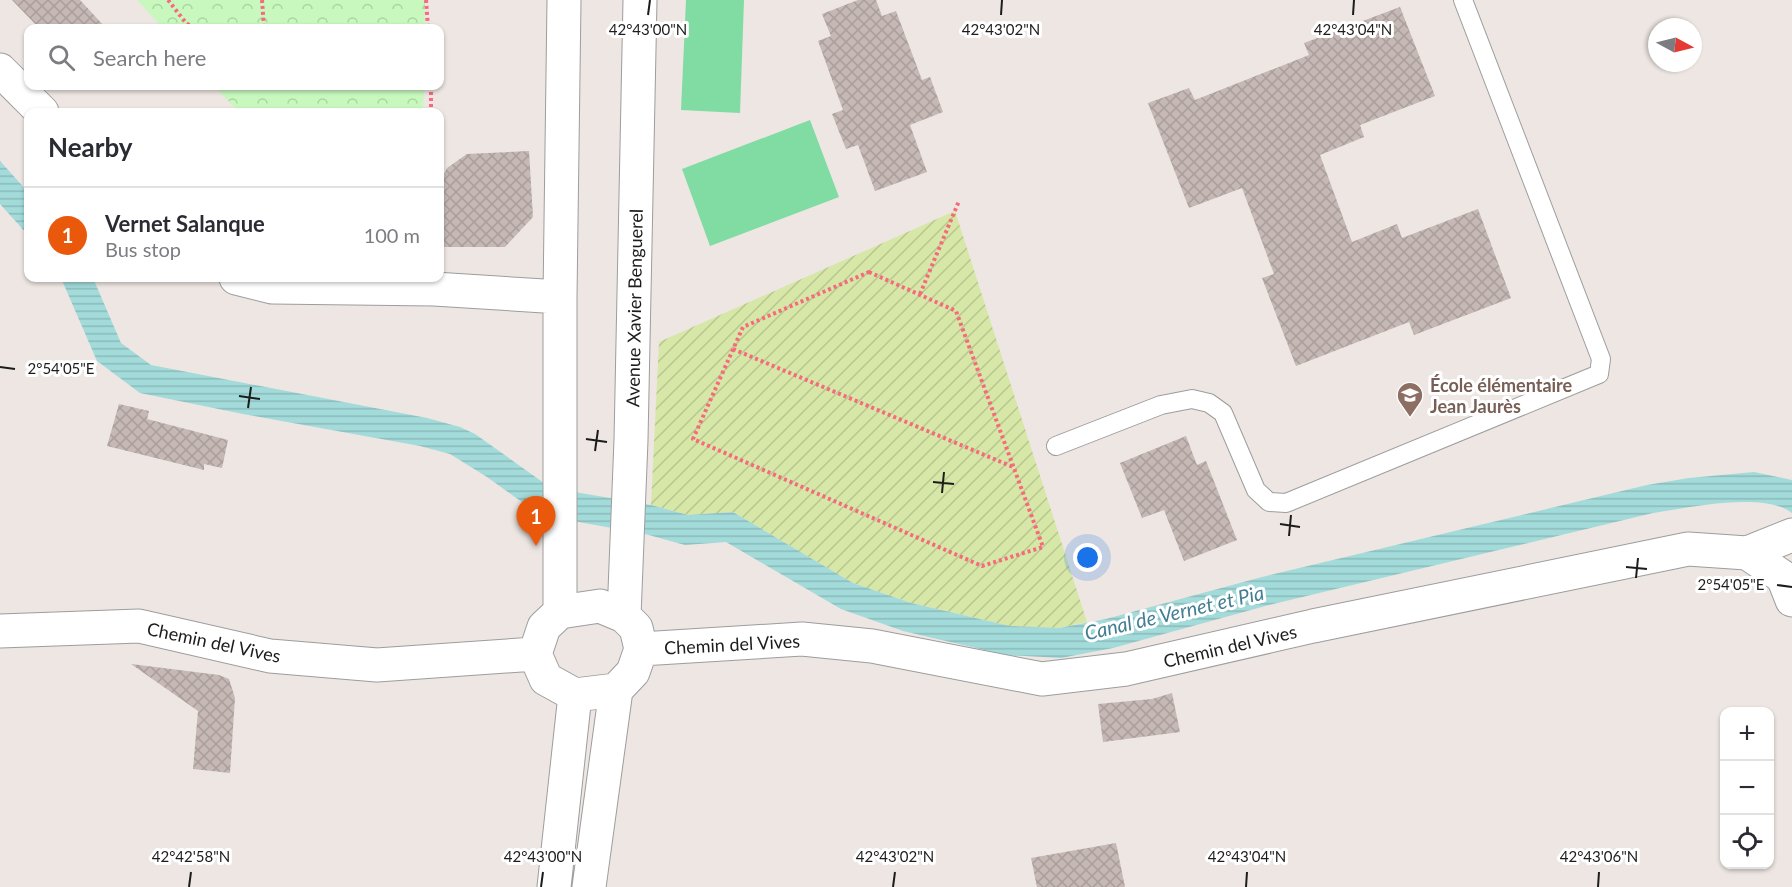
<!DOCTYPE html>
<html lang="en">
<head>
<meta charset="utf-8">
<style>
	:root { --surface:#fff; --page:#f7f7f7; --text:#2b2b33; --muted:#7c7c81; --line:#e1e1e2; --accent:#ea580c }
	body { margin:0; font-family:Lato,sans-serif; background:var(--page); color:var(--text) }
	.controls { position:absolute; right:18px; bottom:18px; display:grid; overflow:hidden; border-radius:12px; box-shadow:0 2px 4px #0004 }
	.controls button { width:54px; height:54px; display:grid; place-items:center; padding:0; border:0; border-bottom:2px solid var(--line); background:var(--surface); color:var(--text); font:30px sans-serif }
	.compass { position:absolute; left:1648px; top:18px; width:54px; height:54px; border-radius:50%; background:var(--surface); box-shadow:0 2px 4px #0004; rotate:97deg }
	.you { position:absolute; left:1088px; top:558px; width:21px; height:21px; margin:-15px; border:4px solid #fff; border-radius:50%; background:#1a73e8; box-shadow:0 0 0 9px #1a73e833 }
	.badge { display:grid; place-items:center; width:39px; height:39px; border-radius:50%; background:var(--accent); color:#fff; font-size:20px; font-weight:700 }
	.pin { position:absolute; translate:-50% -50px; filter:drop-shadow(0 2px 3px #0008) }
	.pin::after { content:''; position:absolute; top:32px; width:21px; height:18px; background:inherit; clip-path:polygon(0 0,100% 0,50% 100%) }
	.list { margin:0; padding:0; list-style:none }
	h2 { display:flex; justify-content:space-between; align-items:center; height:78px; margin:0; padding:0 24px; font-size:26px }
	h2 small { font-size:20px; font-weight:400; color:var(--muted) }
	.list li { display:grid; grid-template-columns:39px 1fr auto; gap:18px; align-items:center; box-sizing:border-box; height:96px; padding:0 24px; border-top:2px solid var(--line) }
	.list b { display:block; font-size:22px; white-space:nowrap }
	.list p { margin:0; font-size:20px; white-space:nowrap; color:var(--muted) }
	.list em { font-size:20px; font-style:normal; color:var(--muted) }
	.icon { flex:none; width:33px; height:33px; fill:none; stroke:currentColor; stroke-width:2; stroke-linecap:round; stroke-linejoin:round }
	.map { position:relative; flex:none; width:1792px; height:887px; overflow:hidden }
	.search { position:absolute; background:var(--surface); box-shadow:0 2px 4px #0004; left:24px; top:24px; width:420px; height:66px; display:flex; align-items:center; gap:15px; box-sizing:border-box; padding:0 21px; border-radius:12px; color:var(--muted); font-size:22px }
	.panel { position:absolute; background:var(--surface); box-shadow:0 2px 4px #0004; left:24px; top:108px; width:420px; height:174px; border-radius:12px }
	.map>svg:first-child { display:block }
	.park { fill:url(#park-crowns) }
	.garden { fill:url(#garden-furrows) }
	.pitch { fill:#80dca2 }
	.water { fill:url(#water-rules) }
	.building { fill:url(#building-cross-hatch) }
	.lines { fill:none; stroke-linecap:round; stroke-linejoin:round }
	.lane-casing { stroke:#9d9d9d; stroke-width:20 }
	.street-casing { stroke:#9d9d9d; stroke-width:35 }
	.path { stroke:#f7697d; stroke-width:4; stroke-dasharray:3 3; stroke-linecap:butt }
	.lane { stroke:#fff; stroke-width:18 }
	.street { stroke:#fff; stroke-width:33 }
	.ticks { fill:none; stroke:#1c1c1c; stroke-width:2 }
	.labels { text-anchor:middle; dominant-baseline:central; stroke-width:6; stroke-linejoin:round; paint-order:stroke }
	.street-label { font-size:18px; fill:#1c1c1c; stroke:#fff }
	.education-label { font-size:18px; font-weight:bold; fill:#785e54; stroke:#fff; text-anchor:start }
	.water-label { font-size:20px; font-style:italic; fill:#427e92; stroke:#fff }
	.ticks-label { font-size:15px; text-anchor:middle; fill:#1c1c1c; stroke:#fff; stroke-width:6; stroke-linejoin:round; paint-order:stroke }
</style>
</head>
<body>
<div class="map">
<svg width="1792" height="887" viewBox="0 0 1792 887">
	<defs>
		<pattern id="park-crowns" width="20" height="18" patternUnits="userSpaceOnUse" patternTransform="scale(1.5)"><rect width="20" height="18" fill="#c8f8be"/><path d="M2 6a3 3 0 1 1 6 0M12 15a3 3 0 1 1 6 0" fill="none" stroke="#abd4a3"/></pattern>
		<pattern id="garden-furrows" width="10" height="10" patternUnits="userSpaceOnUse" patternTransform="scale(1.5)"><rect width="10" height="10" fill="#d7e7a7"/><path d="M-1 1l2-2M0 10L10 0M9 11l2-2" fill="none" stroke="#b8c68f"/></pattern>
		<pattern id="water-rules" width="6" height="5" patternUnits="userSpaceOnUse" patternTransform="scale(1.5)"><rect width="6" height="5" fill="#a2dbda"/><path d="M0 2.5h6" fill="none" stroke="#8bbbba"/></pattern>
		<pattern id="building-cross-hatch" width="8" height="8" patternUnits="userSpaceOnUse" patternTransform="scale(1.5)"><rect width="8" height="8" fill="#c5b8b5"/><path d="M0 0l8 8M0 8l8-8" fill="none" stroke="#a99e9b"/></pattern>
	</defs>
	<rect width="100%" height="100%" fill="#ede6e2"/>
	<path class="park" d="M137 0H425V28H163Z
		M214 86H424L423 112H239Z"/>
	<path class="garden" d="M955 211 1087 622 1059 628 1010 626 911 603 853 583 733 512 688 515 651 505 659 342Z"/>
	<path class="pitch" d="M686 0H744L740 113 681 110Z
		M810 120 839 197 710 246 682 169Z"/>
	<path class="water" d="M0 161 28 192V235L0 204Z
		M61 278H93L121 343 151 365 427 418 460 427 475 434 551 488 651 505 688 515 733 512 853 583 911 603 1010 626 1059 628 1106 619 1262 577 1647 485 1689 478 1754 472 1792 480V513C1764 491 1686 508 1653 513L1269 605 1113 648 1061 658 1006 655 903 631 841 609 726 542 685 545 645 534 540 515 487 477 450 454 420 446 243 414 140 393 97 361Z"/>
	<path class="building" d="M12 0H80L106 28H39Z
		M858 0H876L882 16 896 11 922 80 930 77 943 112 910 125 927 172 875 191 858 145 846 149 832 114 843 110 818 41 831 36 822 14Z
		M1400 7 1435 96 1360 125 1364 137 1320 155 1352 242 1397 224 1402 238 1478 209 1511 298 1414 335 1409 322 1296 366 1262 278 1274 274 1242 188 1189 208 1148 103 1189 88 1195 100 1309 55 1304 43Z
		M529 151 533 217 505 247H440V181L447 168 467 154Z
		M119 404 149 411 147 419 228 440 222 468 204 464V470L107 446Z
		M1186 436 1197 465 1206 461 1237 540 1184 561 1164 510 1142 518 1120 463Z
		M131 664 219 675 229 679 235 698 230 773 193 769 198 711Z
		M1172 693 1180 732 1103 742 1098 704 1152 699Z
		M1116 843 1125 887H1037L1031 858Z"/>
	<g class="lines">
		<g class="lane-casing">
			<path id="lane" d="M1056 446 1161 405 1192 399 1209 403 1223 413 1256 490 1269 502 1286 503 1599 374 1601 359 1463 0"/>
		</g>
		<g class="street-casing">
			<path id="street" d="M0 70 42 112
				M236 278 272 287 434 289 560 297
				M1747 553 1792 535
				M600 606 624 616 636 628 641 649 633 672 616 690 575 695 546 679 535 654 544 627 560 612Z
				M560 612V297L564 0
				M624 616 631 440 640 0
				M0 631 139 626 270 656 377 665 535 654
				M641 649 802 639 872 646 1042 679 1126 669 1313 626 1688 549 1747 553 1783 577 1792 600
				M554 887 575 695
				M589 887 616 690"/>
		</g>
		<path class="path" d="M168 0 186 23 193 28
			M262 0 264 28
			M426 0 428 28
			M312 86H330
			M431 86V112
			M869 272 956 311 1043 547 982 566 693 439 743 327Z
			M920 294 959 201
			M733 349 1013 467"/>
		<use href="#lane" class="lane"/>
		<use href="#street" class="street"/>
	</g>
	<path class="ticks" d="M648 15 650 0M1001 15 1002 0M1353 15 1354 0M0 367 15 369M239 396 260 399M248 408 251 387M586 439 607 442M595 451 598 430M933 482 954 484M942 493 944 472M1280 524 1300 527M1289 536 1291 515M1626 567 1647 569M1636 578 1638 558M1777 585 1792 587M189 887 191 872M541 887 543 872M893 887 895 872M1246 887 1247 872M1598 887 1599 872"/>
	<defs>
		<g id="school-pin" transform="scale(1.35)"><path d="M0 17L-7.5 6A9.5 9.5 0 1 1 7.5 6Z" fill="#8d6e63" stroke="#fff"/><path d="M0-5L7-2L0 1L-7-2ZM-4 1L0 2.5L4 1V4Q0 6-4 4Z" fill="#fff"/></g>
	</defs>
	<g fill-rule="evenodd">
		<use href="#school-pin" x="1410" y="395"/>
	</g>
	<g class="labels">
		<g class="street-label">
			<text transform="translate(634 308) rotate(-89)">Avenue Xavier Benguerel</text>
			<text transform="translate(214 642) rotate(12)">Chemin del Vives</text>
			<text transform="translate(732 644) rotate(-3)">Chemin del Vives</text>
			<text transform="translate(1230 646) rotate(-13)">Chemin del Vives</text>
		</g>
		<g class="education-label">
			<text x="1430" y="385">École élémentaire<tspan x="1430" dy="21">Jean Jaurès</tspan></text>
		</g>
		<g class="water-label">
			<text transform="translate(1174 612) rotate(-13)">Canal de Vernet et Pia</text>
		</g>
	</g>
	<g class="ticks-label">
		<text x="648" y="35">42°43'00"N</text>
		<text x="1001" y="35">42°43'02"N</text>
		<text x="1353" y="35">42°43'04"N</text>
		<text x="61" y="374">2°54'05"E</text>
		<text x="1731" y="590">2°54'05"E</text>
		<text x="191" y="862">42°42'58"N</text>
		<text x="543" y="862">42°43'00"N</text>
		<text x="895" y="862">42°43'02"N</text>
		<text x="1247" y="862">42°43'04"N</text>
		<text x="1599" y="862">42°43'06"N</text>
	</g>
</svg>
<div class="controls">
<button>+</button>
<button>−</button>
<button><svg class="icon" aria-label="locate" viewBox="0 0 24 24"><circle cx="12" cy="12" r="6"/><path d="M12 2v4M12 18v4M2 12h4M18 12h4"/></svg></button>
</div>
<svg class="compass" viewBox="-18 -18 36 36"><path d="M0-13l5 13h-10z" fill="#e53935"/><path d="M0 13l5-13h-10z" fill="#7c7c81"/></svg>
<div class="you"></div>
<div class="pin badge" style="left:536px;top:546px">1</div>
<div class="search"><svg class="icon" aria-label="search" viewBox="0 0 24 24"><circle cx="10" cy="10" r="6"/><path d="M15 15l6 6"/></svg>Search here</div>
<section class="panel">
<h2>Nearby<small></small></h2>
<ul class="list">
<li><span class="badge">1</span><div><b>Vernet Salanque</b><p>Bus stop</p></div><em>100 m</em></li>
</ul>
</section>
</div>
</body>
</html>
